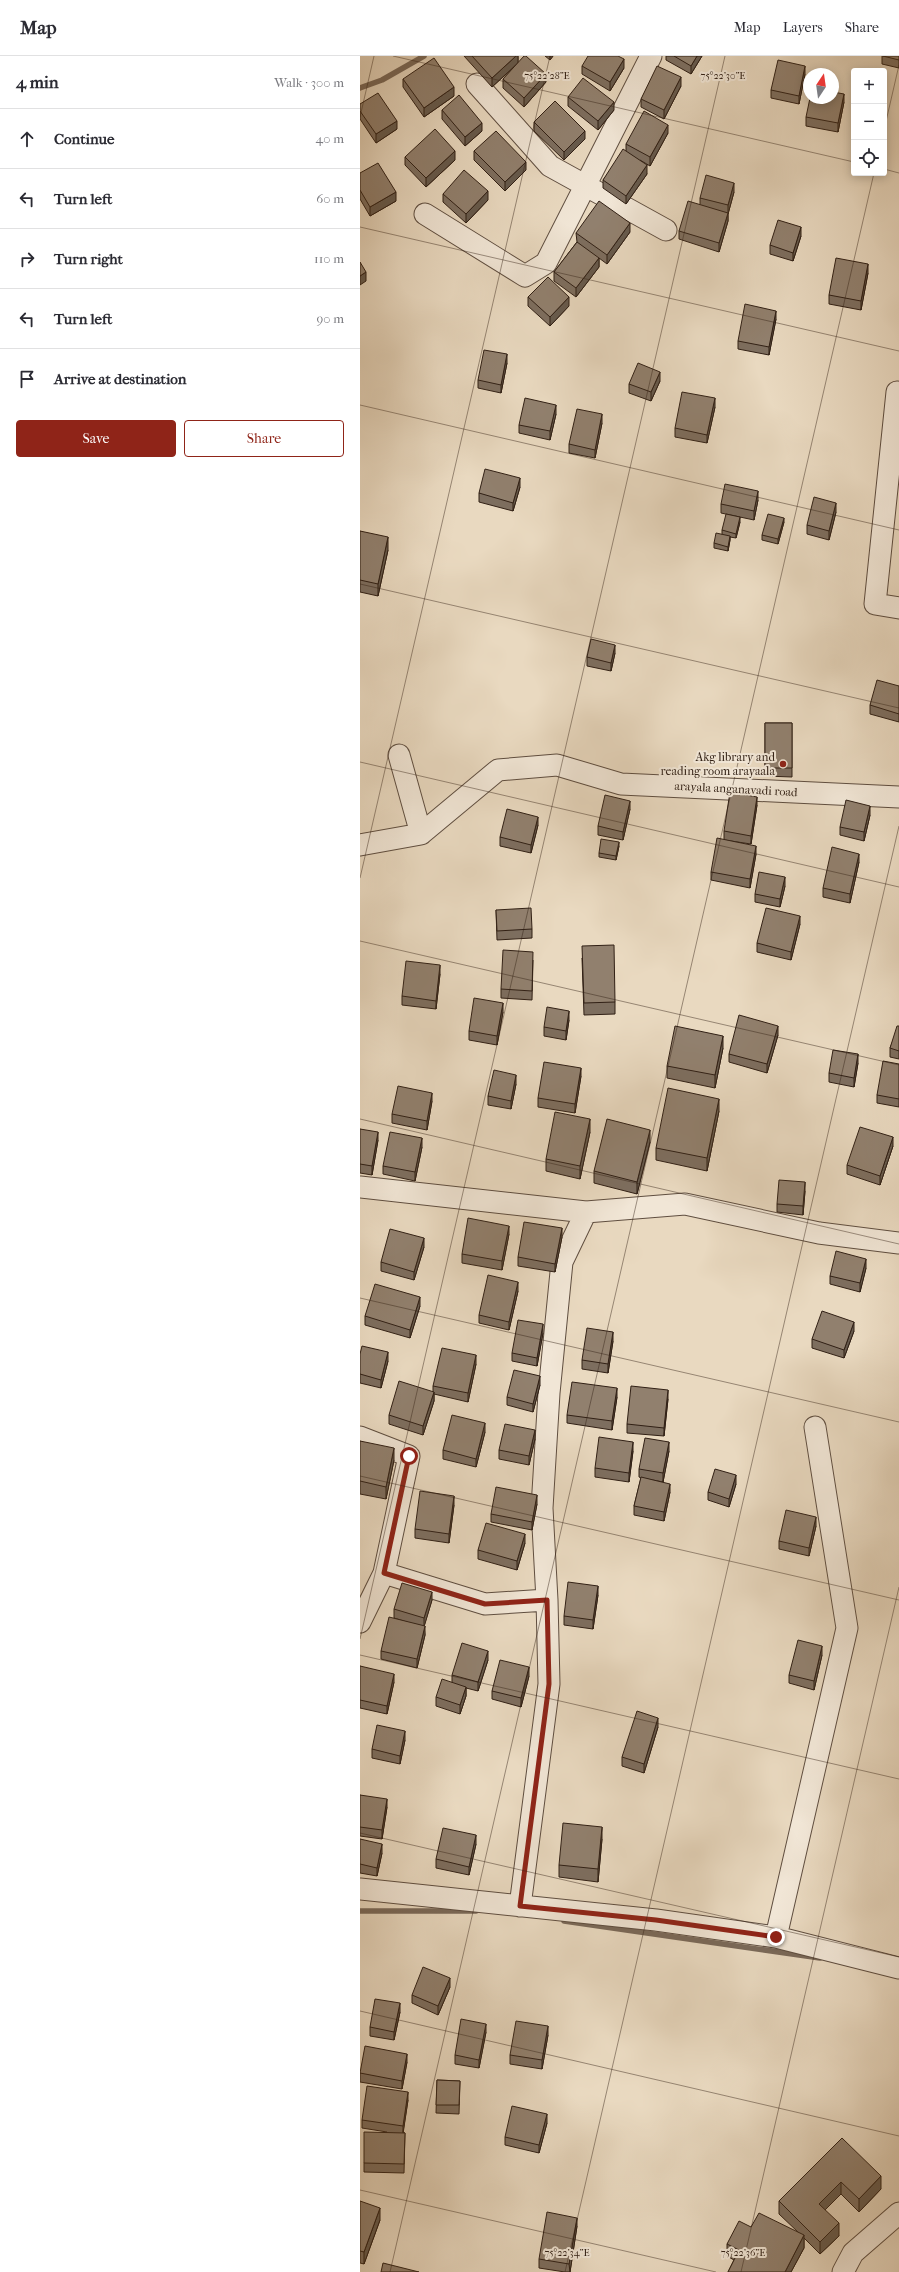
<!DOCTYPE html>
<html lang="en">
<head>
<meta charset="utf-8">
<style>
	:root { --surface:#fff; --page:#f2f2f3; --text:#2b2b33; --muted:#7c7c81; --line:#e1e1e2; --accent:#8f2418 }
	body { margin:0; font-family:"IM FELL French Canon",serif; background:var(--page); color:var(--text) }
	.controls { position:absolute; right:12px; top:12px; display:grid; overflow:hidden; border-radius:4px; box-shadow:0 2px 10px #0003 }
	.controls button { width:36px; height:36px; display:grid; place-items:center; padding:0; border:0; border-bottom:1px solid var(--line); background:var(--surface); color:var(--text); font:20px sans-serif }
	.compass { position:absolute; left:443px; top:12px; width:36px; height:36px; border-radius:50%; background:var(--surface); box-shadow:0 2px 10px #0003; rotate:13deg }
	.stop { position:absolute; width:12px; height:12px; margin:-9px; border:3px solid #8f2418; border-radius:50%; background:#fff }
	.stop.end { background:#8f2418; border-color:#fff; box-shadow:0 1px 4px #0008 }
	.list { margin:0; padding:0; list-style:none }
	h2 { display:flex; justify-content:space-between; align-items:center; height:52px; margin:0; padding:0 16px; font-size:17px }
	h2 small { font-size:13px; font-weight:400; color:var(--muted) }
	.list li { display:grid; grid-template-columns:26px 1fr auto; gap:12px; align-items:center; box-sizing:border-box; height:60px; padding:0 16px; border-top:1px solid var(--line) }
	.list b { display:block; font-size:15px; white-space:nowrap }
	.list em { font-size:13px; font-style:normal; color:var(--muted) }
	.actions { display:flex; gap:8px; padding:12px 16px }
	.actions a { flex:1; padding:9px 0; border:1px solid var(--accent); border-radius:4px; text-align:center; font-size:14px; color:var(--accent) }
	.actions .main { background:var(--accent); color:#fff }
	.icon { flex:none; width:22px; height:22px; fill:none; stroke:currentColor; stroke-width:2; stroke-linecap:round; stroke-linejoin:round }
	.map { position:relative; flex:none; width:539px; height:2216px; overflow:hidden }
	header { display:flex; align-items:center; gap:24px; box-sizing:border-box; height:56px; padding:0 20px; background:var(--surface); border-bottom:1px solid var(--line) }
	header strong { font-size:19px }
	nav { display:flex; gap:22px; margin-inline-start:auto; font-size:14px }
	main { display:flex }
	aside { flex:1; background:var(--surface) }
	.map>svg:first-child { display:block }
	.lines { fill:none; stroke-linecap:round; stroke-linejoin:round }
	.stream { stroke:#7a6959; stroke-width:5.5 }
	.street-casing { stroke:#5f4e40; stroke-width:23 }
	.street { stroke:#f1e6d6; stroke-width:21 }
	.wall { fill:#7d6e5f; stroke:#312015 }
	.shaded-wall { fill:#665a4d; stroke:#312015 }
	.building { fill:#91806e; stroke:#312015 }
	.route { stroke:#8f2418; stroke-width:5 }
	.ticks { fill:none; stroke:#312015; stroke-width:1; stroke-opacity:0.45 }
	.poi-dot { fill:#8f2418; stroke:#f1e6d6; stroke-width:1.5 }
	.labels { text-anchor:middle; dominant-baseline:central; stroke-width:4; stroke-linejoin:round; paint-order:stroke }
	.poi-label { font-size:12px; fill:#312015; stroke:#f1e6d6; text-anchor:end }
	.street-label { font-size:12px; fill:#312015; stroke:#f1e6d6 }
	.ticks-label { font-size:10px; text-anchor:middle; fill:#312015; stroke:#f1e6d6; stroke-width:4; stroke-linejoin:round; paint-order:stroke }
</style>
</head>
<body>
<header>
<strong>Map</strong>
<nav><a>Map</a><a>Layers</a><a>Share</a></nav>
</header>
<main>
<aside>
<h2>4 min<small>Walk · 300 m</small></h2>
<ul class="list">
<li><svg class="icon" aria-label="ahead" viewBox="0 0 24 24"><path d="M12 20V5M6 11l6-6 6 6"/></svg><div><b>Continue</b></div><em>40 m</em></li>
<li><svg class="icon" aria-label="left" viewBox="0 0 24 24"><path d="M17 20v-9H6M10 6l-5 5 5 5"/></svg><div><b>Turn left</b></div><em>60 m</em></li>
<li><svg class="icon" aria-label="right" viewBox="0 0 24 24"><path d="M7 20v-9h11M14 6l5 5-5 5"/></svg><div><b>Turn right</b></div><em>110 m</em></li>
<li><svg class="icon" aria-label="left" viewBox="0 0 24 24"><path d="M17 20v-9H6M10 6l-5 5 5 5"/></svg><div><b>Turn left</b></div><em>90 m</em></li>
<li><svg class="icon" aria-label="arrive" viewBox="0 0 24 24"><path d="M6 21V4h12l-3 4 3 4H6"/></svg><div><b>Arrive at destination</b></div></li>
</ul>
<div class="actions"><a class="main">Save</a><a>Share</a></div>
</aside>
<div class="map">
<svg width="539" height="2216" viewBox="0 0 539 2216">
	<rect width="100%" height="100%" fill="#e9d9c0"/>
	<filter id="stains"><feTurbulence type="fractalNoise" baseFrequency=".005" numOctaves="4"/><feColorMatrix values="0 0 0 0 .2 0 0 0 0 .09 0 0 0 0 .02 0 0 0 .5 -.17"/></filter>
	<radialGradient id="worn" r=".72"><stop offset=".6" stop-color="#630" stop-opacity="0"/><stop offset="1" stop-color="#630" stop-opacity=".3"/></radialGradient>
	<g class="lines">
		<path class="stream" d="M0 32 22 24 64 0
			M0 1855H116
			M204 1865 460 1902"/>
		<g class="street-casing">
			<path id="street" d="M117 28 190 110 306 174
				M65 158 165 220 186 207 291 0
				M537 336 515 548 539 552
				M39 699 61 778
				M0 789 61 778 138 714 197 709 261 728 539 741
				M0 1131 226 1156
				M0 1381 49 1400 24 1517
				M0 1566 24 1517 125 1548 187 1544 182 1452 189 1337 202 1206 226 1156 325 1148 459 1177 539 1187
				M0 1833 296 1864 416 1881 539 1912
				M160 1850 189 1628 187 1544
				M416 1881 487 1572 455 1371
				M483 2216 493 2197 539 2157"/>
		</g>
		<use href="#street" class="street"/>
	</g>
	<path class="wall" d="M104 0H158V7L186 26 164 51 143 32V23L155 10 132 31Z
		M185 0H193L190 4Z
		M306 0H342L331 18 306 4Z
		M522 0H539V12L522 8Z
		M222 10 264 12 250 35 222 18Z
		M445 18 439 48 411 42V34Z
		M43 23 94 40 64 61 43 31Z
		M321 30 304 63 281 51V43Z
		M208 41 254 54 238 74 208 50Z
		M484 46 478 76 446 70V61Z
		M0 48 37 73 16 87 0 63Z
		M82 54 122 75 105 90 82 63Z
		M174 66 225 83 204 104 174 75Z
		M308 77 290 110 280 104 287 118 266 148 243 132V124L266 95V88Z
		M114 95 166 114 145 135 114 104Z
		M45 101 95 104 66 131 45 109Z
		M0 117 36 145 10 160 0 143Z
		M374 136 368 158V165L359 196 319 183V175L340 148V142Z
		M83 138 128 144 106 167 83 146Z
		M270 176 247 208 239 202V211L216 241 194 225V216L217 186 216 177Z
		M441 180 433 205 410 198V189Z
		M508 217 501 254 469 248V239Z
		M168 241 209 250 190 270 168 250Z
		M416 263 409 299 378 293V285Z
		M147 307 141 337 118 332V324Z
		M300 325 291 345 269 337V328Z
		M355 351 347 387 315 381V372Z
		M196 358 190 384 159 377V369Z
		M242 367 235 402 209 397V388Z
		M160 431 153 455 119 446V437Z
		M398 444 394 464 361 457V448Z
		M476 456 469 484 447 478V469Z
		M380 466 376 482 370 481V484L368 495 354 492V487L362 478V474Z
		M424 466 418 488 402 484V479Z
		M0 475 28 494 18 540 0 536Z
		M255 597 251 615 227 610V601Z
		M539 630V666L510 658V649Z
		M405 667H432V721L405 720Z
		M397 749 391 788 364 784V775Z
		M270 753 263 784 238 779V770Z
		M510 759 504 785 480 779V771Z
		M178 769 171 797 140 790V781Z
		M259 790 256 804 239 801V797Z
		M396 798 390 832 351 824V816Z
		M499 806 490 847 463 841V832Z
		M425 830 420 851 395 846V838Z
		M136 854 172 873V882L137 884Z
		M440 868 431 904 397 896V887Z
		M222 902 255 946V958L224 959Z
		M173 904 172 944 141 942V933Z
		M80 918 76 953 42 949V940Z
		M143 956 137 989 109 984V975Z
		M209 964 206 984 184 980V971Z
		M539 970V1003L530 1001V992Z
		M418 979 407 1017 369 1006V998Z
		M363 992 355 1032 307 1022V1010Z
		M498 1007 494 1031 469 1026V1017Z
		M539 1008V1051L517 1047V1039Z
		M221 1020 215 1057 178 1051V1042Z
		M156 1028 151 1053 128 1049V1040Z
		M72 1045 67 1074 32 1067V1058Z
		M359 1055 347 1115 296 1104V1092Z
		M0 1073 18 1084 12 1119 0 1117Z
		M230 1076 220 1123 186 1115V1103Z
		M290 1086 277 1138 234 1127V1115Z
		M533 1090 520 1129 487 1118V1109Z
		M62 1091 55 1125 23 1118V1110Z
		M445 1135 443 1159 417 1156V1148Z
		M149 1178 142 1214 102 1207V1198Z
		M202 1181 195 1216 158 1210V1201Z
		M64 1191 54 1224 21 1215V1206Z
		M506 1212 500 1236 470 1228V1220Z
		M158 1235 149 1274 119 1267V1259Z
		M60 1250 50 1282 5 1269V1260Z
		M494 1275 484 1302 452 1292V1283Z
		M183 1277 177 1310 152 1305V1297Z
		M253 1285 248 1317 222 1313V1304Z
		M0 1298 28 1305 21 1332 0 1327Z
		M116 1308 108 1346 74 1338V1345L63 1379 29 1368V1359L73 1336V1330Z
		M180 1329 173 1356 147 1349V1341Z
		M257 1341 252 1374 207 1367V1359Z
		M308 1343 304 1380 267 1377V1368Z
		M125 1376 116 1411 83 1403V1394Z
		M175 1383 169 1409 139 1403V1394Z
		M0 1385 34 1404 26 1443 0 1438Z
		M273 1395 269 1426 235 1421V1412Z
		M309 1395 303 1426 287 1423 310 1436 304 1465 274 1459V1450L281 1422 279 1421V1413Z
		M376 1428 369 1451 348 1444V1436Z
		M177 1448 172 1474 131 1466V1458Z
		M94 1449 89 1487 55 1482V1473Z
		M456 1470 449 1500 419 1493V1485Z
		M165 1487 157 1514 118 1503V1494Z
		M238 1539 233 1573 204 1569V1560Z
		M72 1544 64 1570 65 1579 57 1612 21 1603V1595L50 1567 34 1562V1553Z
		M462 1599 454 1634 429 1627V1619Z
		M128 1604 118 1635 106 1632V1640L100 1658 76 1650V1641L92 1626V1619Z
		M0 1610 34 1626 27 1658 0 1652Z
		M169 1620 161 1651 132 1643V1635Z
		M298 1671 284 1717 262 1710V1701Z
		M45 1684 40 1708 12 1702V1693Z
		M0 1739 27 1751 22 1783 0 1780Z
		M0 1783 22 1797 17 1820 0 1817Z
		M242 1783 238 1826 199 1821V1809Z
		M116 1788 109 1819 76 1812V1803Z
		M90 1931 78 1959 52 1947V1939Z
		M40 1956 34 1984 10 1980V1971Z
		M126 1976 119 2012 95 2008V1999Z
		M188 1979 182 2013 150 2008V1999Z
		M47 2006 42 2033 0 2026V2017Z
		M77 2024 100 2025 99 2058 76 2057Z
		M48 2044 43 2076 45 2077 44 2117 4 2116V2107L27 2076 2 2072V2064Z
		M187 2067 179 2097 145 2089V2081Z
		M482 2082 521 2133 499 2156 481 2138 465 2154 479 2180 460 2198 444 2182V2192L431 2216H368L374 2204 367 2200V2188L391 2171 439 2177 419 2158V2145Z
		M0 2145 20 2164 4 2208 0 2207Z
		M217 2170 210 2216H205L179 2212V2203Z"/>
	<path class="shaded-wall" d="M156 0H158V7L132 31V22Z
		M190 0H193L190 4Z
		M337 0H342L331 18V10Z
		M264 3V12L250 35V26Z
		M445 10V18L439 48V40Z
		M186 18V26L164 51V42Z
		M321 21V30L304 63V54Z
		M94 31V40L64 61V52Z
		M484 38V46L478 76V67Z
		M254 46V54L238 74V65Z
		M37 65V73L16 87V78Z
		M122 67V75L105 90V81Z
		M308 69V77L290 110V101Z
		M225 75V83L204 104V96Z
		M95 95V104L66 131V122Z
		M166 106V114L145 135V126Z
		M287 109V118L266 148V140Z
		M374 127V136L368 158V149Z
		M128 135V144L106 167V158Z
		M36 136V145L10 160V151Z
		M368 157V165L359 196V187Z
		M270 167V176L247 208V199Z
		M441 171V180L433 205V197Z
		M239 202V211L216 241V232Z
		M508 208V217L501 254V245Z
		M6 216V225L0 229V220Z
		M209 241V250L190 270V261Z
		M416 255V263L409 299V291Z
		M147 298V307L141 337V329Z
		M300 316V325L291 345V336Z
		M355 342V351L347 387V379Z
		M196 349V358L190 384V375Z
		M242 358V367L235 402V394Z
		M160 422V431L153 455V447Z
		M398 435V444L394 464V455Z
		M476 447V456L469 484V475Z
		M380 461V466L376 482V478Z
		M424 462V466L418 488V483Z
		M370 480V484L368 495V491Z
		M28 481V494L18 540V528Z
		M255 589V597L251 615V607Z
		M397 741V749L391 788V780Z
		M270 745V753L263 784V776Z
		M510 750V759L504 785V776Z
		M178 761V769L171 797V789Z
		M259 786V790L256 804V800Z
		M396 790V798L390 832V823Z
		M499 798V806L490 847V838Z
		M425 821V830L420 851V843Z
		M440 860V868L431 904V896Z
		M80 909V918L76 953V945Z
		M143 947V956L137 989V980Z
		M209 955V964L206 984V975Z
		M418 970V979L407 1017V1008Z
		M363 980V992L355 1032V1019Z
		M498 998V1007L494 1031V1022Z
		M221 1012V1020L215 1057V1048Z
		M156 1019V1028L151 1053V1045Z
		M72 1037V1045L67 1074V1065Z
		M359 1043V1055L347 1115V1102Z
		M230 1063V1076L220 1123V1110Z
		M290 1074V1086L277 1138V1126Z
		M18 1076V1084L12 1119V1110Z
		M533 1081V1090L520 1129V1120Z
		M62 1082V1091L55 1125V1116Z
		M445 1126V1135L443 1159V1150Z
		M149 1170V1178L142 1214V1205Z
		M202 1172V1181L195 1216V1208Z
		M64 1182V1191L54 1224V1216Z
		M506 1203V1212L500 1236V1227Z
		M158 1226V1235L149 1274V1266Z
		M60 1241V1250L50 1282V1274Z
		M494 1266V1275L484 1302V1294Z
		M183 1268V1277L177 1310V1302Z
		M253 1276V1285L248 1317V1308Z
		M28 1296V1305L21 1332V1324Z
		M116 1299V1308L108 1346V1337Z
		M180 1320V1329L173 1356V1348Z
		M257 1332V1341L252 1374V1365Z
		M308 1334V1343L304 1380V1372Z
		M74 1336V1345L63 1379V1370Z
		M125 1367V1376L116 1411V1403Z
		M175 1374V1383L169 1409V1400Z
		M273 1386V1395L269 1426V1417Z
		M309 1386V1395L303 1426V1417Z
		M34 1392V1404L26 1443V1431Z
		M376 1419V1428L369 1451V1443Z
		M310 1428V1436L304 1465V1456Z
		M177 1439V1448L172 1474V1466Z
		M94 1440V1449L89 1487V1478Z
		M456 1461V1470L449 1500V1492Z
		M165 1478V1487L157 1514V1505Z
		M238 1530V1539L233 1573V1564Z
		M72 1536V1544L64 1571V1562Z
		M65 1570V1579L57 1612V1603Z
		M462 1590V1599L454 1634V1625Z
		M128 1595V1604L118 1635V1626Z
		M169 1611V1620L161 1651V1642Z
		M34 1618V1626L27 1658V1650Z
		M106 1631V1640L100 1658V1649Z
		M298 1662V1671L284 1717V1708Z
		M45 1675V1684L40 1708V1700Z
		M27 1743V1751L22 1783V1774Z
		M242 1771V1783L238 1826V1813Z
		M116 1779V1788L109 1819V1811Z
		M22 1788V1797L17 1820V1812Z
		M90 1922V1931L78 1959V1950Z
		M40 1947V1956L34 1984V1976Z
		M126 1968V1976L119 2012V2004Z
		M188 1970V1979L182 2013V2004Z
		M47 1998V2006L42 2033V2025Z
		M48 2036V2044L43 2078V2070Z
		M187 2058V2067L179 2097V2089Z
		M521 2120V2133L499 2156V2143Z
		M481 2126V2138L459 2160V2148Z
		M20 2152V2164L4 2208V2196Z
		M217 2162V2170L210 2216 209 2208Z
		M479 2167V2180L460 2198V2186Z
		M444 2179V2192L431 2216H425Z"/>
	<path class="building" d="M112 0H156L132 22Z
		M164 0H166L186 18 164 42 143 23Z
		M228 0H258L264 3 250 26 222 10Z
		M314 0H337L331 10Z
		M523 0H539V4Z
		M74 2 94 31 64 52 43 23Z
		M418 4 445 10 439 40 411 34Z
		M297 10 321 21 304 54 281 43Z
		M223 22 254 46 238 65 208 41Z
		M473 36 484 38 478 67 446 61 450 42H473Z
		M18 37 37 65 16 78 0 55V48Z
		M99 39 122 67 105 81 82 54Z
		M195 45 225 75 204 96 174 66Z
		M284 55 308 69 290 101 266 88Z
		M75 73 95 95 66 122 45 101Z
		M136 75 166 106 145 126 114 95Z
		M263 93 287 109 266 140 243 124Z
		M18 107 36 136 10 151 0 134V117Z
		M104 114 128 135 106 158 83 138Z
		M346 119 374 127 368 149 340 142Z
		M239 145 270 167 247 199 216 177Z
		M328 145 368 157 359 187 319 175Z
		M418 164 441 171 433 197 410 189Z
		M217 186 239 202 216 232 194 216Z
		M476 202 508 208 501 245 469 239Z
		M0 206 6 216 0 220Z
		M188 221 209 241 190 261 168 241Z
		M385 248 416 255 409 291 378 285Z
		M124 294 147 298 141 329 118 324Z
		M278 307 300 316 291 336 269 328Z
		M322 336 355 342 347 379 315 372Z
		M165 342 196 349 190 375 159 369Z
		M217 353 242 358 235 394 209 388Z
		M125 413 160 422 153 447 119 437Z
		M365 428 398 435 394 455 361 448Z
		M454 441 476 447 469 475 447 469Z
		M366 458 380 461 376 478 362 474Z
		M408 458 424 462 418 483 402 479Z
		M0 475 28 481 18 528 0 524Z
		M356 477 370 480 368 491 354 487Z
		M231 583 255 589 251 607 227 601Z
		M517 624 539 630V658L510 649Z
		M405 667H432V712H405Z
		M370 736 397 741 391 780 364 775Z
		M245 739 270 745 263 776 238 770Z
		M486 744 510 750 504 776 480 771Z
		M147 753 178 761 171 789 140 781Z
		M357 782 396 790 390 823 351 816Z
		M241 783 259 786 256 800 239 797Z
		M472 791 499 798 490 838 463 832Z
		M399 816 425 821 420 843 395 838Z
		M171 852 172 873 137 875 136 854Z
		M406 852 440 860 431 896 397 887Z
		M254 889 255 946 224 947 222 890Z
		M143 894 173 896 172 935 141 933Z
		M46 905 80 909 76 945 42 940Z
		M114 942 143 947 137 980 109 975Z
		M187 951 209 955 206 975 184 971Z
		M379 959 418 970 407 1008 369 998Z
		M315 970 363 980 355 1019 307 1010Z
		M537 970H539V995L530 992Z
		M473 994 498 998 494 1022 469 1017Z
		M523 1005 539 1008V1043L517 1039Z
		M184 1006 221 1012 215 1048 178 1042Z
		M134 1014 156 1019 151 1045 128 1040Z
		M38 1030 72 1037 67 1065 32 1058Z
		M308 1032 359 1043 347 1102 296 1092Z
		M195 1056 230 1063 220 1110 186 1103Z
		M247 1063 290 1074 277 1126 234 1115Z
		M500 1071 533 1081 520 1120 487 1109Z
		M0 1073 18 1076 12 1110 0 1108Z
		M30 1076 62 1082 55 1116 23 1110Z
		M419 1124 445 1126 443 1150 417 1148Z
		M108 1162 149 1170 142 1205 102 1198Z
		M164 1166 202 1172 195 1208 158 1201Z
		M30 1173 64 1182 54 1216 21 1206Z
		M476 1195 506 1203 500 1227 470 1220Z
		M128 1219 158 1226 149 1266 119 1259Z
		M15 1228 60 1241 50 1274 5 1260Z
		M462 1255 494 1266 484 1294 452 1283Z
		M158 1264 183 1268 177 1302 152 1297Z
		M227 1272 253 1276 248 1308 222 1304Z
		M2 1290 28 1296 21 1324 0 1318V1298Z
		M82 1292 116 1299 108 1337 73 1330Z
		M154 1314 180 1320 173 1348 147 1341Z
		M39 1325 74 1336 63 1370 29 1359Z
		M212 1326 257 1332 252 1365 207 1359Z
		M271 1330 308 1334 304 1372 267 1368Z
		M92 1359 125 1367 116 1403 83 1394Z
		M145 1368 175 1374 169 1400 139 1394Z
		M239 1381 273 1386 269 1417 235 1412Z
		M285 1382 309 1386 303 1417 279 1413Z
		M0 1385 34 1392 26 1431 0 1425Z
		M355 1413 376 1419 369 1443 348 1436Z
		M281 1421 310 1428 304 1456 274 1450Z
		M136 1431 177 1439 172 1466 131 1458Z
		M60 1435 94 1440 89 1478 55 1473Z
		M426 1454 456 1461 449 1492 419 1485Z
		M126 1467 165 1478 157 1505 118 1494Z
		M208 1526 238 1530 233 1564 204 1560Z
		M42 1527 72 1536 64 1562 34 1553Z
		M29 1561 65 1570 57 1603 21 1595Z
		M438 1584 462 1590 454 1625 429 1619Z
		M102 1587 128 1595 118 1626 92 1619Z
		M140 1604 169 1611 161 1642 132 1635Z
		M0 1610 34 1618 27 1650 0 1644Z
		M82 1623 106 1631 100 1649 76 1641Z
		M277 1655 298 1662 284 1708 262 1701Z
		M17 1669 45 1675 40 1700 12 1693Z
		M0 1739 27 1743 22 1774 0 1771Z
		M203 1767 242 1771 238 1813 199 1809Z
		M83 1772 116 1779 109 1811 76 1803Z
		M0 1783 22 1788 17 1812 0 1808Z
		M63 1911 90 1922 78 1950 52 1939Z
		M15 1943 40 1947 34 1976 10 1971Z
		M101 1963 126 1968 119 2004 95 1999Z
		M156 1965 188 1970 182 2004 150 1999Z
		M5 1990 47 1998 42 2025 0 2017Z
		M77 2024 100 2025 99 2049H76Z
		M7 2030 48 2036 43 2070 2 2064Z
		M152 2050 187 2058 179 2089 145 2081Z
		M4 2076 45 2077 44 2108 4 2107Z
		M482 2082 521 2120 499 2143 481 2126 459 2148 479 2167 460 2186 419 2145Z
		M0 2145 20 2152 4 2196 0 2195Z
		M187 2156 217 2162 209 2208 179 2203Z
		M399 2157 444 2179 425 2216H368L379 2194 367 2188 379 2165 391 2171Z
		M23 2207 59 2216H21Z"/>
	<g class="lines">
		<path class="route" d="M49 1400 24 1517 125 1548 187 1544 189 1628 160 1850 296 1864 416 1881"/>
	</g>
	<path class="ticks" d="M33 0 494 106M0 61 14 0M524 74 539 9M524 113 539 117M0 171 539 295M0 349 539 474M0 528 539 652M0 706 539 831M0 822 190 0M0 885 539 1009M0 1063 539 1188M0 1242 539 1366M0 1420 539 1544M0 1583 365 0M0 1599 539 1723M0 1777 539 1901M0 1955 539 2080M0 2134 356 2216M30 2216 514 117M205 2216 539 770M381 2216 539 1531"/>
	<circle class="poi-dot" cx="423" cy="708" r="4"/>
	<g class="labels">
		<g class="poi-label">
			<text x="415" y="701">Akg library and<tspan x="415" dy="14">reading room arayaala</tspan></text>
		</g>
		<g class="street-label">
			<text transform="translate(376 733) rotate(3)">arayala anganavadi road</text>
		</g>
	</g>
	<g class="ticks-label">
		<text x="187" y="23">75°22'28"E</text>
		<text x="363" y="23">75°22'30"E</text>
		<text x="207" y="2200">75°22'34"E</text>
		<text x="383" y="2200">75°22'36"E</text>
	</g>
	<rect width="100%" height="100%" filter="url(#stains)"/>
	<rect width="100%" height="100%" fill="url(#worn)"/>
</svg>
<div class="controls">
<button>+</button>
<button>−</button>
<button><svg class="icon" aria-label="locate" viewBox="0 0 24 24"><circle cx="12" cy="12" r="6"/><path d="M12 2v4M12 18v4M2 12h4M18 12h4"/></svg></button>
</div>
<svg class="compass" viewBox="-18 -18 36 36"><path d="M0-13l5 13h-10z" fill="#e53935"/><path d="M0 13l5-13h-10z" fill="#7c7c81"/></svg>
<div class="stop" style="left:49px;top:1400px"></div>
<div class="stop end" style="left:416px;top:1881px"></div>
</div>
</main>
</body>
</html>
